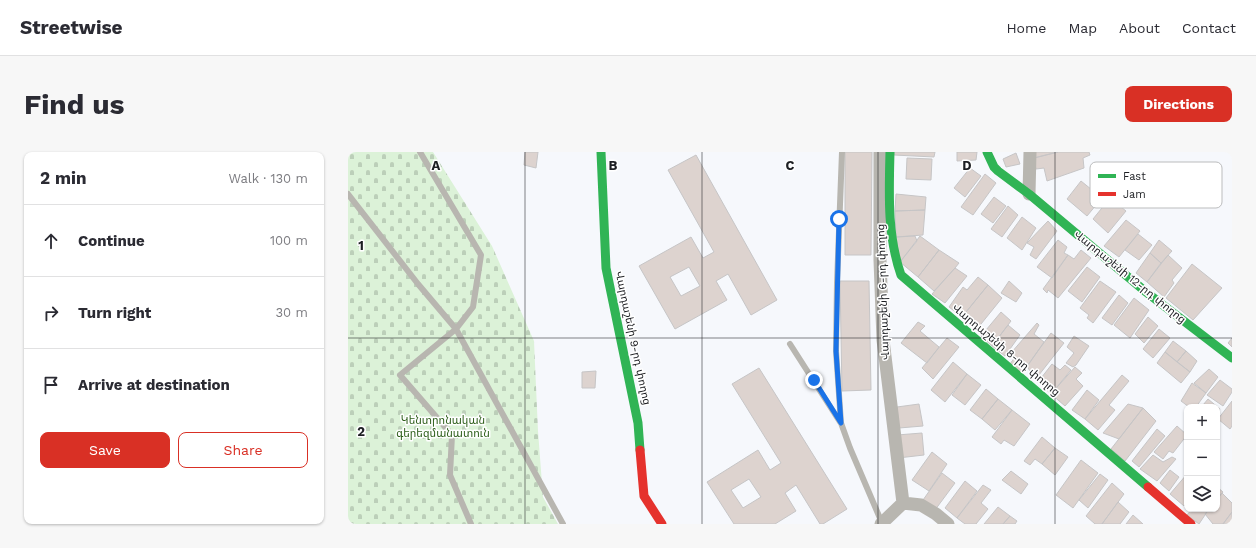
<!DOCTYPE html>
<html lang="en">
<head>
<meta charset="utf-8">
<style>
	:root { --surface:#fff; --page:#f7f7f7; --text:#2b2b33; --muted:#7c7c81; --line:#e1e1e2; --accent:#d93025 }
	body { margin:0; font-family:"Work Sans","Noto Sans Armenian",sans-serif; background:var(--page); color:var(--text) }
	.controls { position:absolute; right:12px; bottom:12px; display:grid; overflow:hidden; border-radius:8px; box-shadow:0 1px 3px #0004 }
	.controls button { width:36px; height:36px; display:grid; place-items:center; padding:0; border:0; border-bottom:1px solid var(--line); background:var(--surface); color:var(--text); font:20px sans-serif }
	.stop { position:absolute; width:12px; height:12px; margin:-9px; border:3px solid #1a73e8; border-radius:50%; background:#fff }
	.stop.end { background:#1a73e8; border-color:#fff; box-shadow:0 1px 4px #0008 }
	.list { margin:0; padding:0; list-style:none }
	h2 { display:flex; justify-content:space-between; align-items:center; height:52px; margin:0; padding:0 16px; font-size:17px }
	h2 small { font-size:13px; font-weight:400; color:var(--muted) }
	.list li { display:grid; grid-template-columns:26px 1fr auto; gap:12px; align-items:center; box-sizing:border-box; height:72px; padding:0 16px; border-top:1px solid var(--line) }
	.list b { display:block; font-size:15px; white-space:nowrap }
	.list em { font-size:13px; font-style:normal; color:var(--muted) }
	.actions { display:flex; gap:8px; padding:12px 16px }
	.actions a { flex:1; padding:9px 0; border:1px solid var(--accent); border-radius:8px; text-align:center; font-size:14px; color:var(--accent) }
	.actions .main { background:var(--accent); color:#fff }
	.icon { flex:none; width:22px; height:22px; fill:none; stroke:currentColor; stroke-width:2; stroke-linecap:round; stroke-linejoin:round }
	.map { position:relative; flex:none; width:884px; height:372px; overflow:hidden; border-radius:8px }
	header { display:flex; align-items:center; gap:24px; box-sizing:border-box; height:56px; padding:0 20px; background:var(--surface); border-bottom:1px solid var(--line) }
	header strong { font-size:19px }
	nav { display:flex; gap:22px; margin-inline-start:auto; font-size:14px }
	.intro { display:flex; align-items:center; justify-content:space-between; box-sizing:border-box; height:96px; padding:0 24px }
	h1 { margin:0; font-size:28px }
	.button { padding:10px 18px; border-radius:8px; background:var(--accent); color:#fff; font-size:14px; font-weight:700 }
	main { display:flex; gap:24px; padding:0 24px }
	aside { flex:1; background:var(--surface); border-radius:8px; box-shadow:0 1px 3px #0004 }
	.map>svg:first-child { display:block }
	.cemetery { fill:url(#cemetery-stones) }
	.building { fill:#ddd3cf; stroke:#c6c5c6; fill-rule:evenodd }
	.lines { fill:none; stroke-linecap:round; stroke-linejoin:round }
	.lane { stroke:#b8b6b0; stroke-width:6 }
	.street { stroke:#b8b6b0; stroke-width:13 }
	.fast { stroke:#30b455; stroke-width:9 }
	.jam { stroke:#e5322d; stroke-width:9 }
	.route { stroke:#1a73e8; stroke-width:5 }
	.grid { fill:none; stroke:#1d1f23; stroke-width:1; stroke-opacity:0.55 }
	.labels { text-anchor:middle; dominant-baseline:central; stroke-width:3; stroke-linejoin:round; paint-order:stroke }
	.street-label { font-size:11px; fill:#1d1f23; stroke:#fff }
	.park-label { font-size:11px; fill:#2e5f1b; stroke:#fff }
	.key { fill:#fff; stroke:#bbbcbd; stroke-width:1 }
	.key-label { font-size:11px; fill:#1d1f23 }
	.grid-label { font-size:13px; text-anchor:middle; font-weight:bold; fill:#1d1f23; stroke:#fff; stroke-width:3; stroke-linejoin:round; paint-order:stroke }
</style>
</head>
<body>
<header>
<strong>Streetwise</strong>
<nav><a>Home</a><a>Map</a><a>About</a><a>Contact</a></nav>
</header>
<div class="intro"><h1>Find us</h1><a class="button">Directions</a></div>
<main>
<aside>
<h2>2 min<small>Walk · 130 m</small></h2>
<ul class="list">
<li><svg class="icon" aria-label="ahead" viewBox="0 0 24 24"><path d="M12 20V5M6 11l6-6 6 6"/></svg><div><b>Continue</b></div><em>100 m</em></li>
<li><svg class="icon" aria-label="right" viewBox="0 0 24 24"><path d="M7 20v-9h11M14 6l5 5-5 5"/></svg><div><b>Turn right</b></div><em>30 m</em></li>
<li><svg class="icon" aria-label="arrive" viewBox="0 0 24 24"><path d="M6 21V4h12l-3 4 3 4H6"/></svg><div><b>Arrive at destination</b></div></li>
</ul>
<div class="actions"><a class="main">Save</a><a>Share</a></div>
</aside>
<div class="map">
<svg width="884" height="372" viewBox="0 0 884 372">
	<defs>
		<pattern id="cemetery-stones" width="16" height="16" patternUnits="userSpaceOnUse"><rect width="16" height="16" fill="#dcf2d8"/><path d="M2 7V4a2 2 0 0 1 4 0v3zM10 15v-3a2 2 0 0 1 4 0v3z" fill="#bccfb9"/></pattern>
	</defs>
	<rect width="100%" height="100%" fill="#f6f8fc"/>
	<path class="cemetery" d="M0 0H85L144 94 186 189 190 279 195 345 210 372H0Z"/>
	<path class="building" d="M177 0H190L188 16 176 13Z
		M497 0H524L523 103H497Z
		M546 0H587L586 5 546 3Z
		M609 0H629L628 8 609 9Z
		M686 0H710L686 6Z
		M710 0H741L742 3 735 6 736 16 699 29 696 16 688 17 686 6Z
		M668 1 672 12 658 15 655 7Z
		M348 3 429 148 403 163 380 122 368 129 379 148 327 177 291 114 343 85 355 106 366 100 320 18ZM341 115 352 134 333 144 322 125Z
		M559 6 584 7 583 28 558 27Z
		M622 16 633 24 617 45 606 36Z
		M637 22 648 31 625 63 613 55Z
		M733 29 754 46 739 64 719 47Z
		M548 42 578 45 577 58 547 59Z
		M646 45 658 54 645 71 633 62Z
		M762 46 778 59 760 81 745 67Z
		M660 54 670 63 654 85 643 77Z
		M577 58 575 83 548 85 547 59Z
		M674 65 688 76 674 98 659 86Z
		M778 68 792 79 771 105 756 94Z
		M700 69 709 79 688 107 682 103 686 95 679 91Z
		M790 82 804 93 791 108 777 98Z
		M567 84 569 89 552 110 548 85Z
		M572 84 591 98 570 125 552 110Z
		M710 88 719 95 716 101 720 103 704 126 689 115Z
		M811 88 824 99 813 111 802 101Z
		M591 98 611 111 607 116 586 139 570 125Z
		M733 98 743 106 710 146 700 138 699 141 695 137 720 103 726 107Z
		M802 101 813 111 799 130 788 121Z
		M820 103 834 116 824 128 826 131 816 145 799 130Z
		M844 112 874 136 845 168 818 146Z
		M739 115 752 125 734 150 720 139Z
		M607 116 619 124 597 151 584 142Z
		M630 125 640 133 614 165 601 155 615 135 619 138Z
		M492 129H521L523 238 494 239Z
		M661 129 674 141 668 150 653 141Z
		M752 129 768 140 745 171 739 166 741 163 732 156Z
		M640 133 654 146 629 177 614 165Z
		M771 143 780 151 764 173 754 166Z
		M786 146 801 158 782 186 766 173Z
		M653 160 663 169 644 194 633 184Z
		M800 165 810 174 796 191 787 182Z
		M570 170 577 174 572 179 591 195 579 211 553 191Z
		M689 171 691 173 686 182 696 190 674 222 662 212 667 205 663 201Z
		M660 173 672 183 657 204 644 194Z
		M811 177 822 186 805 206 795 197Z
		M703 181 716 191 687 228 679 214Z
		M726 184 741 194 728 213 725 215 718 211 726 201 719 195Z
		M599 186 611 195 585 227 574 216Z
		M884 186V195L880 191Z
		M825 189 838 199 829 210 817 200Z
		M838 199 849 209 842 220 829 210Z
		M817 200 842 220 833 231 809 211Z
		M605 210 619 222 597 250 583 238Z
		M704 212 712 218 717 213 723 218 703 242 690 230Z
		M727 215 734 221 728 227 735 234 717 254 703 242Z
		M411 216 499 357 475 372H472L448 333 437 341 448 359 427 372H386L359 330 410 298 422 318 433 311 384 232ZM401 327 413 345 395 356 383 338Z
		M861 217 870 225 858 241 846 231Z
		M248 219 247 236H234V220Z
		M619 222 633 233 617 253 604 243Z
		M774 223 781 229 761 253 767 258 750 278 737 267Z
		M872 228 884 237V240L875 254 859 243Z
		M844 231 858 241 848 255H841L833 249Z
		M638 237 650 247 634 267 622 258Z
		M739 238 751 248 737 267 724 258Z
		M650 247 664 258 647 278 634 267Z
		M860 247 872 257 869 261V255H858L855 253Z
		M884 249V274L882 277 870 267Z
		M571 252 575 274 551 276 549 255Z
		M780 252 795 256 771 287 755 281Z
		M795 256 808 269 777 309 763 297Z
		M664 258 682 272 666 294 656 288 653 292 644 285Z
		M829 274 839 283 825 301 821 299 815 307 806 300Z
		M809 277 817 284 791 315 784 309Z
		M574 281 576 303 550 306 549 283Z
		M694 285 707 296 694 312 687 307 682 313 676 309Z
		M707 296 720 305 707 323 694 312Z
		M584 300 599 312 581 339 564 328Z
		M805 303 815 310 824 305 828 307 809 329 792 317Z
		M733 308 750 321 725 356 708 343Z
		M822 318 831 325 821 339 812 331Z
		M663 319 680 332 673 342 654 328Z
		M594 321 607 331 587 358 575 348Z
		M752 322 760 328 740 356 731 348Z
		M839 322V350L836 354 822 342Z
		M617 329 629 339 609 366 597 356Z
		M764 331 776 342 754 372H747L738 364Z
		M635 333 643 338 633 351 640 357 628 372H617L609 366Z
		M869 335 875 340 869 347Z
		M874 341 884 351V360L875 372H865L857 362 861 357H869V347Z
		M770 350 781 360 772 372H754Z
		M650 355 662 364 655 372H636Z
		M844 357H861L851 372 839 363Z
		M884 360V372H875Z
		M785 363 795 372H778Z
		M662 364 669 369 667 372H655Z"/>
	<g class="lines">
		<path class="lane" d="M72 0 133 103 125 155 108 177 52 223 104 283 102 323 123 372
			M494 0 489 131 488 199 493 271 502 296 534 371
			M0 42 70 132 108 177 215 372
			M442 192 492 270"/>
		<path class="street" d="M532 0V108L535 188 555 351 533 372
			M681 42 682 0
			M555 351 573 353 588 362 600 372"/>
		<path class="fast" d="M253 0 258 116 290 271 292 298
			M542 0C541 42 539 83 553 123L800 335
			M639 0 646 15 650 19 681 42 798 140 884 206"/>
		<path class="jam" d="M292 298 296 344 314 372
			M800 335 843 372"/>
	</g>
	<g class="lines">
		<path class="route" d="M466 228 493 271 488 199 491 67"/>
	</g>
	<path class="grid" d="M177 0V372M354 0V372M530 0V372M707 0V372M0 186H884"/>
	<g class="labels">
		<g class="street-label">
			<text transform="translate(782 125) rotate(39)">Վարդաշենի 12-րդ փողոց</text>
			<text transform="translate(535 140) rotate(-92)">Վարդաշենի 6-րդ փողոց</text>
			<text transform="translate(285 186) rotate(78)">Վարդաշենի 9-րդ փողոց</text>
			<text transform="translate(658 198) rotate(40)">Վարդաշենի 8-րդ փողոց</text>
		</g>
		<g class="park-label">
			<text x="95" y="268">Կենտրոնական<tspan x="95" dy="13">գերեզմանատուն</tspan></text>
		</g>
	</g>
	<rect x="742" y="10" width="132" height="46" rx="6" class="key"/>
	<rect x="750" y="22" width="18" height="4" fill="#30b455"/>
	<rect x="750" y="40" width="18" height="4" fill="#e5322d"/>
	<g class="key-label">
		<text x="775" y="28">Fast</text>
		<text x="775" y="46">Jam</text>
	</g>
	<g class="grid-label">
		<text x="88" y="18">A</text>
		<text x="265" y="18">B</text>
		<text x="442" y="18">C</text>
		<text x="619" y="18">D</text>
		<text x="13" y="98">1</text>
		<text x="13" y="284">2</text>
	</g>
</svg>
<div class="controls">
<button>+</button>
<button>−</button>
<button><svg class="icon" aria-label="layers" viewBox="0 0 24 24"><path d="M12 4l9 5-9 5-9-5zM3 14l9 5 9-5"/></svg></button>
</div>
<div class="stop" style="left:491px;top:67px"></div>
<div class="stop end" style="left:466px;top:228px"></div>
</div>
</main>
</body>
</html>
